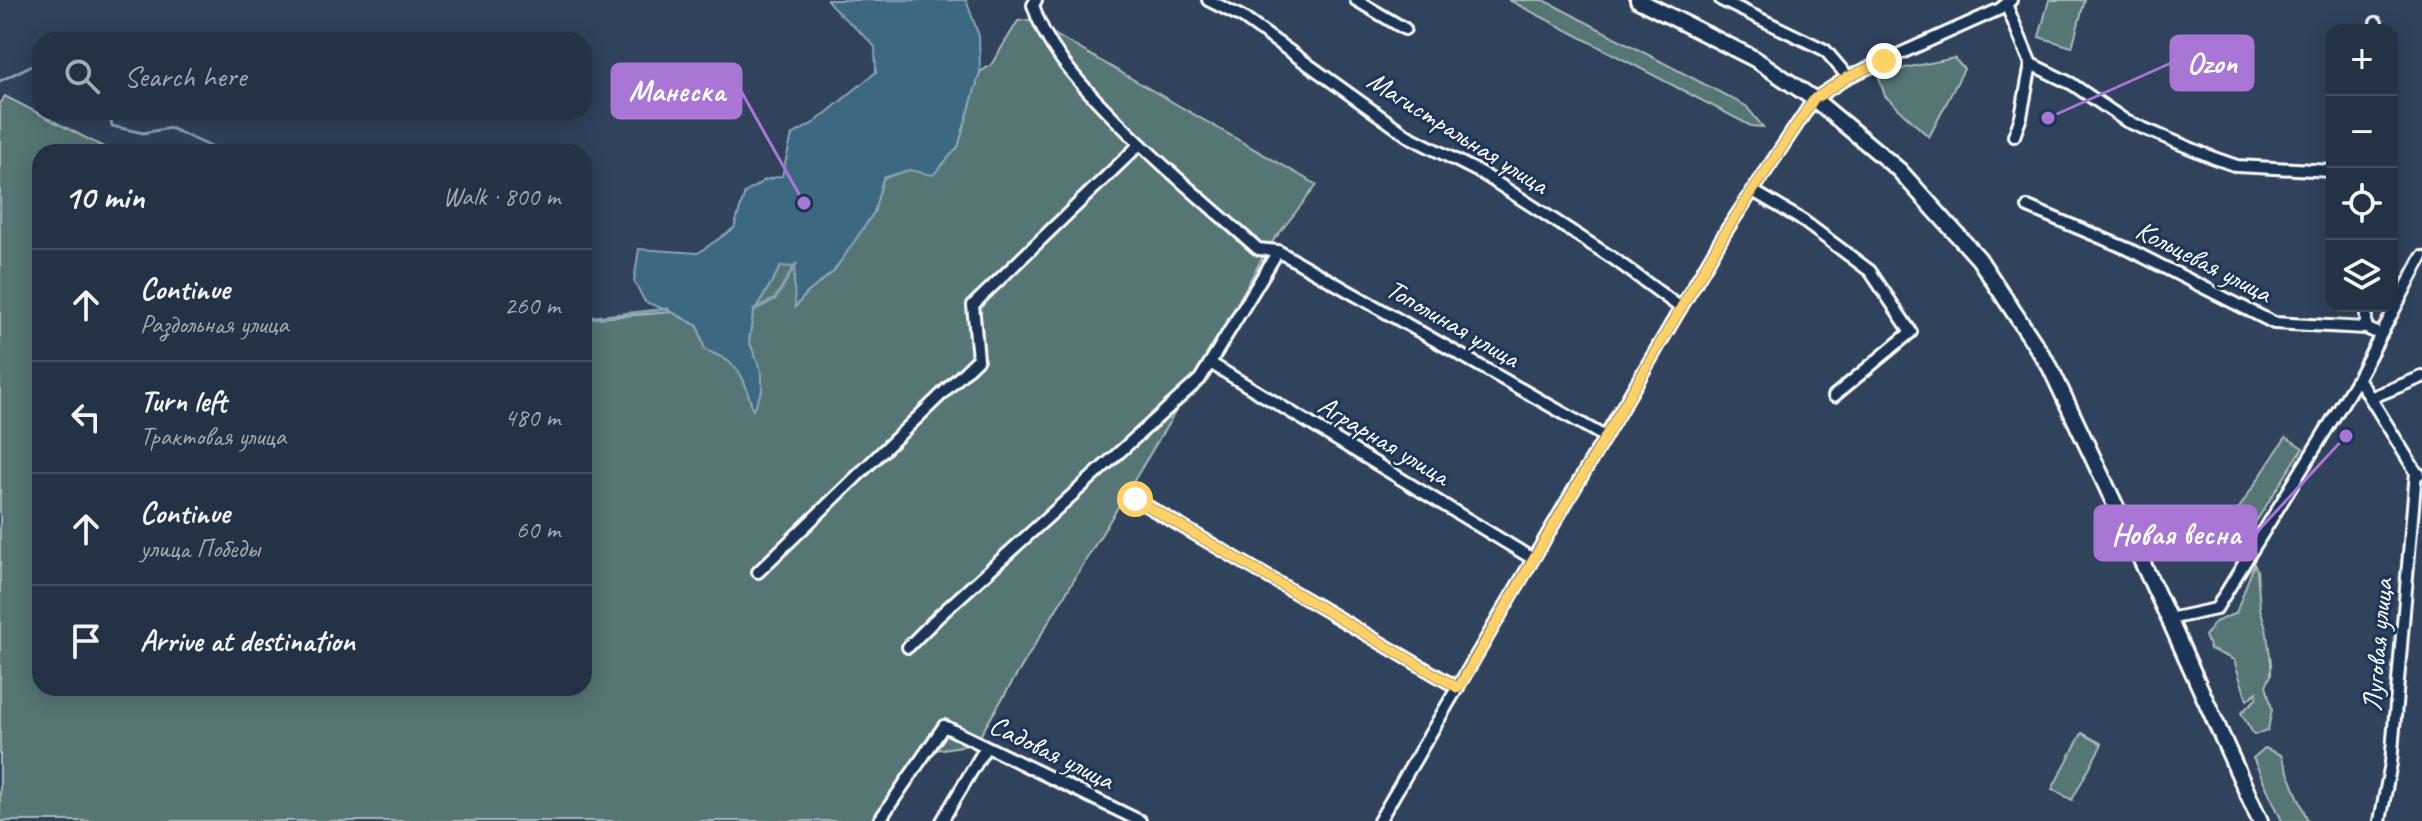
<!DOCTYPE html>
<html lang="en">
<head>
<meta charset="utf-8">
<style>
	:root { --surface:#243245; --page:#2c3a4c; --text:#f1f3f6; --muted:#a3aab3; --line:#414d5e }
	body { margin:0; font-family:Caveat,sans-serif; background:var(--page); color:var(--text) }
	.controls { position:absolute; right:24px; top:24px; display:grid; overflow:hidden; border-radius:16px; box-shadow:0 4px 20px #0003 }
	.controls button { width:72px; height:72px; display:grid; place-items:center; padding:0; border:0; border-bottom:2px solid var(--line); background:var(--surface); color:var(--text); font:40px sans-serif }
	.stop { position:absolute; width:24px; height:24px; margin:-18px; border:6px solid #ffd166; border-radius:50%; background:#fff }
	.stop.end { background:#ffd166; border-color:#fff; box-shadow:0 2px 8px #0008 }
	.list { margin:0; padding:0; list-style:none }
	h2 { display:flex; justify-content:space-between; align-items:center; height:104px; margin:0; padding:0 32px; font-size:34px }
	h2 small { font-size:26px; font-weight:400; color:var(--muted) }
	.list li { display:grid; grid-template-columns:52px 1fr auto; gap:24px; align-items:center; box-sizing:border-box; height:112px; padding:0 32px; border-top:2px solid var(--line) }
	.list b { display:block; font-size:30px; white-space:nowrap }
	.list p { margin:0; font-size:26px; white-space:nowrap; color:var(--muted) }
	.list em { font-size:26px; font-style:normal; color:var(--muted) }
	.icon { flex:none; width:44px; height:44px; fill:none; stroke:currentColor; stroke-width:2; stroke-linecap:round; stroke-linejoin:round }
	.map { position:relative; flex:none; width:2422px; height:821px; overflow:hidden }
	.search { position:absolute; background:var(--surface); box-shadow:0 4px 20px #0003; left:32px; top:32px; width:560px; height:88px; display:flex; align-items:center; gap:20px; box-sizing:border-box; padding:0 28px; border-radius:24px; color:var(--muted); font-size:30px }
	.panel { position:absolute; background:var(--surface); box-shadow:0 4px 20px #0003; left:32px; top:144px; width:560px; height:552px; border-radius:24px }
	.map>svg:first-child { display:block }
	.green { fill:#567574; stroke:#aababa; stroke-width:2 }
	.water { fill:#3d6882; stroke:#8ba4b4; stroke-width:2 }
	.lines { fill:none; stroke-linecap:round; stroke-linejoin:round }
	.stream { stroke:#8ba4b4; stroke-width:3 }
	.street-casing { stroke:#fff; stroke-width:16 }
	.secondary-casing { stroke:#fff; stroke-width:20 }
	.street { stroke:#1d3557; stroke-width:10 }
	.secondary { stroke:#1d3557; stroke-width:14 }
	.route { stroke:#ffd166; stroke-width:10 }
	.labels { text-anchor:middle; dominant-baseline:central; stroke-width:6; stroke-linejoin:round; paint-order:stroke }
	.street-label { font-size:28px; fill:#fff; stroke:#1d3557 }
	.leader { fill:none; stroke:#a976d5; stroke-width:3 }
	.callout-dot { fill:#a976d5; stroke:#1d3557; stroke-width:3 }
	.callout { fill:#a976d5; stroke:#a976d5; stroke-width:3 }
	.callout-label { font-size:30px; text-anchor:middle; font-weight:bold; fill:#fff }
</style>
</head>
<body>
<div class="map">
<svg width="2422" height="821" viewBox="0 0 2422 821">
	<rect width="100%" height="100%" fill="#30425c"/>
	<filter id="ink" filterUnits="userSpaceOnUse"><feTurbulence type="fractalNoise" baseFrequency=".0125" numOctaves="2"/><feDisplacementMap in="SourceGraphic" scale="16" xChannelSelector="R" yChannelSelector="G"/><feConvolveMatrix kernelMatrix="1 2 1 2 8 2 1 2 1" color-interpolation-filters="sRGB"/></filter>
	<g filter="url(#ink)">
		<path class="green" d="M1509 0H1544L1746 106 1763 127 1751 126Z
			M2049 0H2085L2072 47 2039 37Z
			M1037 19 1054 34 1317 185 1269 246 1194 381 975 744 929 751 883 821H0V104L5 96 113 152H40V688H584V319L672 312 698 326 705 350C740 362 743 374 752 408L762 391V374L749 341 753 314 781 266H796L794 283 796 306 807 293 833 272 874 212 883 178 909 170 958 147 980 72 991 65 1018 21Z
			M1954 58 1964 69 1929 137 1885 96 1879 78 1905 68Z
			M2286 437 2303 448 2248 534 2230 522Z
			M2254 564 2257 570 2260 608 2266 628 2271 662V675L2266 685 2272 709 2268 730 2254 735 2241 713 2256 699 2257 692 2247 700 2234 660 2210 649 2205 636 2215 622 2236 613Z
			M2082 733 2102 744 2072 800 2052 789Z
			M2265 748 2281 755 2308 821H2282L2253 758Z"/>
		<path class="water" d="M827 0H966L979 36 980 72 958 147 933 175 909 170 883 178 874 212 856 239 833 272 807 293 795 307 794 283 795 267 781 266 753 314 749 341 762 374V391L753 410C743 375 741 363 705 350L698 326 672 312 645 302 634 281 639 249 698 253 734 228 745 193 765 180 782 176 792 135 814 123 876 72 875 47C860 30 841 18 827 0Z"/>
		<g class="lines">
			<path class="stream" d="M0 81 30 66 40 67
				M109 112 112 126 143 133 170 128 222 152
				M754 310 775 299 796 264
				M584 318 668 309
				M584 348 589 356 590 373 584 376"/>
			<g class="street-casing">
				<path id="street" d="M1036 0 1033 5C1045 45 1074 77 1102 106 1151 157 1205 202 1258 249L1278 251 1605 437
					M1208 0 1242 17 1408 136 1483 174 1614 259 1681 308
					M1356 0 1405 29
					M1721 0 1825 50 1848 77
					M2006 4 2031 64 2072 84 2126 121 2214 158 2237 166 2332 171
					M2376 30V23
					M2014 136 2021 117 2031 64
					M1753 191 1802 220 1870 271 1911 332 1834 396
					M2028 207 2128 249 2274 323 2366 328
					M2366 306V328L2381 335
					M1210 363 1533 559
					M2358 378 2416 472 2419 474
					M2370 398 2422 377
					M1135 499 1458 688
					M758 572 978 359 973 305 1139 145
					M2169 619 2216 609 2358 378 2422 257
					M908 647 939 616 1200 379 1278 251
					M879 821 944 726 1140 821
					M942 821 986 747
					M1379 821 1726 231 1814 99 1848 77 2000 9 2011 0
					M2380 821 2391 763 2416 472"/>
			</g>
			<g class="secondary-casing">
				<path id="secondary" d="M1638 0 1755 59 1814 99 1899 170 1979 259 2050 367 2169 619 2260 821"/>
			</g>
			<use href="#street" class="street"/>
			<use href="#secondary" class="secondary"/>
		</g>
	</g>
	<g class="lines" filter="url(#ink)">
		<path class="route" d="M1135 499 1458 688 1726 231 1814 99 1848 77 1884 61"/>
	</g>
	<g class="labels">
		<g class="street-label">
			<text transform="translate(1458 132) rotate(32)">Магистральная улица</text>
			<text transform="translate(2204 261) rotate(27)">Кольцевая улица</text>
			<text transform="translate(1453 323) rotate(30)">Тополиная улица</text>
			<text transform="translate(1384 440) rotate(31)">Аграрная улица</text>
			<text transform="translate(2377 645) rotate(-85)">Луговая улица</text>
			<text transform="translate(1052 752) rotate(26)">Садовая улица</text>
		</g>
	</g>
	<path class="leader" d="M2048 118L2171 63M804 203L741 91M2346 436L2256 533"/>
	<g class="callout-dot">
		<circle cx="2048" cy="118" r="8"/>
		<circle cx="804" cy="203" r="8"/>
		<circle cx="2346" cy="436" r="8"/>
	</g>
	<g class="callout">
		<rect x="2171" y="36" width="82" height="54" rx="8"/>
		<rect x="612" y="64" width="129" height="54" rx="8"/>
		<rect x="2095" y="506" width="161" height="54" rx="8"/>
	</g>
	<g class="callout-label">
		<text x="2212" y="73">Ozon</text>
		<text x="677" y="101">Манеска</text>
		<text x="2176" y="544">Новая весна</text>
	</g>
</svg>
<div class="controls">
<button>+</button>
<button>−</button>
<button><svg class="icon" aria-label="locate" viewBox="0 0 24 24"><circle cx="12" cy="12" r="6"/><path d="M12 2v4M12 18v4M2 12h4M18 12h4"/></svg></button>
<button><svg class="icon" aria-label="layers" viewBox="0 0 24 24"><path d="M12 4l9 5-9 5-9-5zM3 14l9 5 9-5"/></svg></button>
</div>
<div class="stop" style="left:1135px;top:499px"></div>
<div class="stop end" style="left:1884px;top:61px"></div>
<div class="search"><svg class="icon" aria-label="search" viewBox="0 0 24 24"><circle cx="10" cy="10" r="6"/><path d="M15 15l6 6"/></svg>Search here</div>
<section class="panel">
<h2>10 min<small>Walk · 800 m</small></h2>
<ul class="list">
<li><svg class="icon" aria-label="ahead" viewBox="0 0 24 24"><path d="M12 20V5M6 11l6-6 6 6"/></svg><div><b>Continue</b><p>Раздольная улица</p></div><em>260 m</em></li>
<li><svg class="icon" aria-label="left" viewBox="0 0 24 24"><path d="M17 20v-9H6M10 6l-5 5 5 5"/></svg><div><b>Turn left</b><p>Трактовая улица</p></div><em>480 m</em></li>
<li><svg class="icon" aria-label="ahead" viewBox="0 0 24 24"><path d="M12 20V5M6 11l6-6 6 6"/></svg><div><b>Continue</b><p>улица Победы</p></div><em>60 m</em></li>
<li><svg class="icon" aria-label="arrive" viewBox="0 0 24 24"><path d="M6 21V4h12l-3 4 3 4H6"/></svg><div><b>Arrive at destination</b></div></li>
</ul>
</section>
</div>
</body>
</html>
